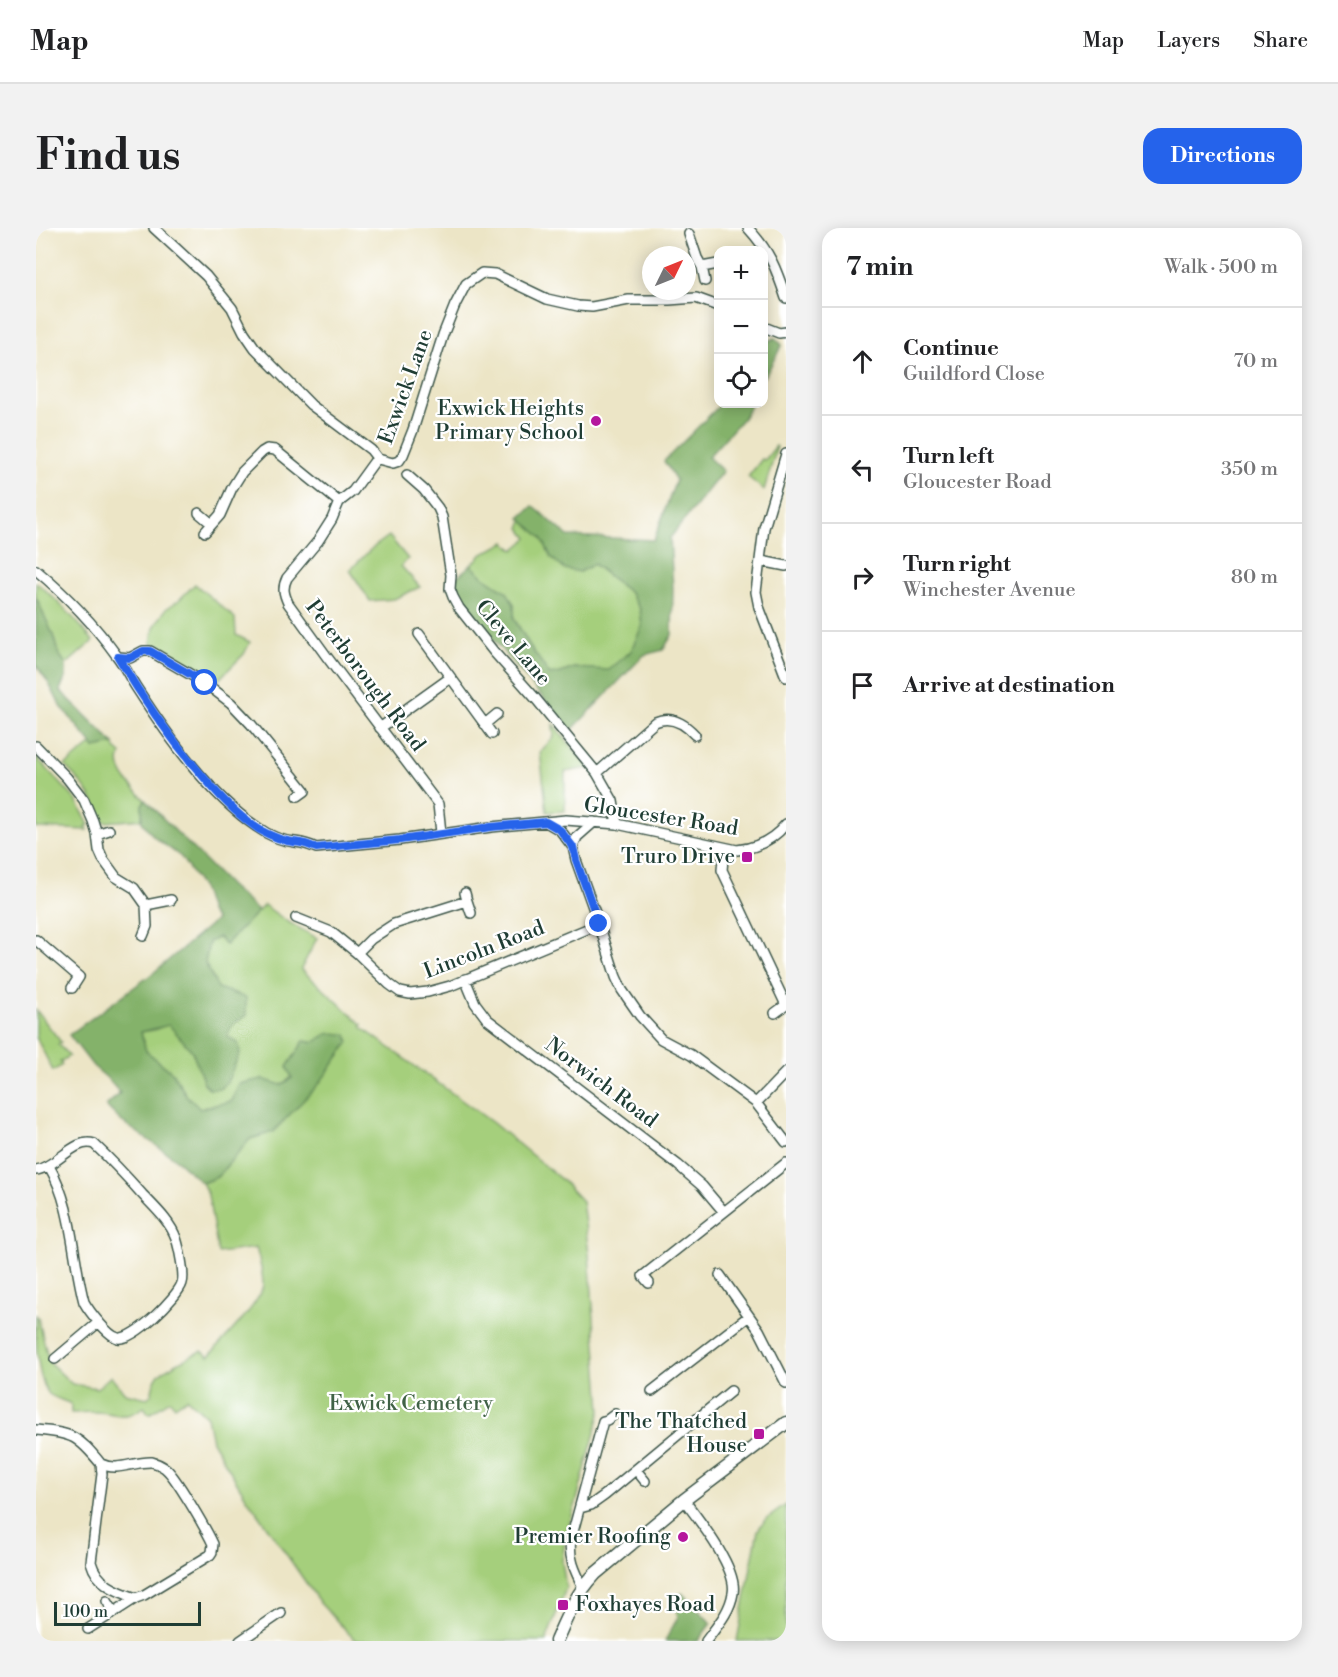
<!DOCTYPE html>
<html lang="en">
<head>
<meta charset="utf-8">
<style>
	:root { --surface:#fff; --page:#f2f2f2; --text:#202124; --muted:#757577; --line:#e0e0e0; --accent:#2563eb }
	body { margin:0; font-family:"Libre Bodoni",serif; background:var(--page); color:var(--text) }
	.controls { position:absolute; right:18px; top:18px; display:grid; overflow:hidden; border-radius:12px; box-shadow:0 3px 15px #0003 }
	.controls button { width:54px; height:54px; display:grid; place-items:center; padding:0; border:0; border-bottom:2px solid var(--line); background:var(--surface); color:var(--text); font:30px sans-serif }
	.compass { position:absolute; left:606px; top:18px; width:54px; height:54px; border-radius:50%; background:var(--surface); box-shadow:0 3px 15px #0003; rotate:47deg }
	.scale { position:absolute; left:18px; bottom:15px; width:147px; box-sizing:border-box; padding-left:6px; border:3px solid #1f3d34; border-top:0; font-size:16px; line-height:21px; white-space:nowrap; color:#1f3d34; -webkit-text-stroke:4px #fff; paint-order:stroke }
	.stop { position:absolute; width:18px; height:18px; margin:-14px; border:4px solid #2563eb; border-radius:50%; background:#fff }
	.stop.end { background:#2563eb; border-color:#fff; box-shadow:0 2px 6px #0008 }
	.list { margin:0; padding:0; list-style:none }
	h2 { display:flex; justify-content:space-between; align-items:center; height:78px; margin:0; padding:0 24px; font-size:26px }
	h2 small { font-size:20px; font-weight:400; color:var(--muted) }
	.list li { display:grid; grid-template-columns:39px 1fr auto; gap:18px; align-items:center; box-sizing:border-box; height:108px; padding:0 24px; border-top:2px solid var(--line) }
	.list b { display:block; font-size:22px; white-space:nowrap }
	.list p { margin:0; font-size:20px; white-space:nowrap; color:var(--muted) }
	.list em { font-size:20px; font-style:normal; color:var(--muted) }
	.icon { flex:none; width:33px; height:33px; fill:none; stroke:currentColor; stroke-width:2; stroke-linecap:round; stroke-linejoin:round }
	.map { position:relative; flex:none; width:750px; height:1413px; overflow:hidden; border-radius:18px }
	header { display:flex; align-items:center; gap:36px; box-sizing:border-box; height:84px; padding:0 30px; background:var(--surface); border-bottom:2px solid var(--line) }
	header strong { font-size:28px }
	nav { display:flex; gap:33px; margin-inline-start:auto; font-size:21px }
	.intro { display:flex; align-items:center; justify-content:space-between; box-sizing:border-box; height:144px; padding:0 36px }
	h1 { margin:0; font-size:42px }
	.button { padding:15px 27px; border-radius:18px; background:var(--accent); color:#fff; font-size:21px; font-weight:700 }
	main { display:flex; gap:36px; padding:0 36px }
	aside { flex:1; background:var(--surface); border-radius:18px; box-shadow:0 3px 15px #0003 }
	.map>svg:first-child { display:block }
	.green { fill:#a5cf7b; stroke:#628658; stroke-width:1.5 }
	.forest { fill:#84b26b; stroke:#527850; stroke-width:1.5 }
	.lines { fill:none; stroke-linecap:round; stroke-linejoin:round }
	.minor-casing { stroke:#3e564a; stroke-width:12 }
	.tertiary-casing { stroke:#3e564a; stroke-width:15 }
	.minor { stroke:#fff; stroke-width:9 }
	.tertiary { stroke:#fff; stroke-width:12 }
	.route { stroke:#2563eb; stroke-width:8 }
	.poi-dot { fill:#b5179e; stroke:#fff; stroke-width:2 }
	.labels { text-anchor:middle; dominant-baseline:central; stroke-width:4.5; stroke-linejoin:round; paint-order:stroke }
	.street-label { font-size:21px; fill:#1f3d34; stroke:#fff }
	.poi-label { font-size:21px; fill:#1f3d34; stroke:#fff; text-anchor:end }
	.park-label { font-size:21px; fill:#406246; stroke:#fff }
</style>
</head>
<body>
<header>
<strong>Map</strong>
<nav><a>Map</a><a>Layers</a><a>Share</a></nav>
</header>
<div class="intro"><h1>Find us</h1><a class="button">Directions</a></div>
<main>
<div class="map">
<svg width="750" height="1413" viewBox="0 0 750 1413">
	<rect width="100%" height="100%" fill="#fff"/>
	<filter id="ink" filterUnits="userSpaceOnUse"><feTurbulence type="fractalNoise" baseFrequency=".0167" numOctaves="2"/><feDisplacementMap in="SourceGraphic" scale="12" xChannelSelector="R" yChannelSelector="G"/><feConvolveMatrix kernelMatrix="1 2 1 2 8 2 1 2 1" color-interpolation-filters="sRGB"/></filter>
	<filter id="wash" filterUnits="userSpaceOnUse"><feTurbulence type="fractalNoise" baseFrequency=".008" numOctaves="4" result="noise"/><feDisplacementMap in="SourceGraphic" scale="24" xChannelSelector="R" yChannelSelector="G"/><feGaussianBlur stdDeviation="1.35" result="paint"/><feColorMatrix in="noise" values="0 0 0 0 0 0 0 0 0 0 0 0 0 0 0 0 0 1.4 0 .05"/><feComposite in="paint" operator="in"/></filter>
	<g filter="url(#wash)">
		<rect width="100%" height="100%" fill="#ece5c6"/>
		<path class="green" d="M740 218 741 219 728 262 712 249 726 231 729 232Z
			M487 292 506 310 515 329 544 344 557 336 594 365 604 381 606 398 595 423 573 443 538 440 525 445 514 447 497 423 478 390V377L471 364 449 350 435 337 445 327 469 314 478 322 492 310 484 300Z
			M353 308 372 331 365 338 384 359 358 371 334 373 314 342 335 321Z
			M0 354C21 372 40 391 57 413L32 435 30 436 22 425 17 407 0 369Z
			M159 356 199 390 200 407 214 414 208 426 181 453 165 442 115 415 118 399 130 381 143 372Z
			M517 496 553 540 529 544V583L511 584 504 524 518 509Z
			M56 516 59 520 78 516 79 521 85 526C77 543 98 560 109 572L106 577V591L69 594C61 589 60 577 55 569 48 557 38 547 29 538Z
			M0 529 40 572 53 597 50 598 52 602 0 600Z
			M228 677 252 694 281 710 265 741 327 797 325 799 457 895 527 953 546 973 553 1026 565 1182 540 1275 530 1307 526 1333 530 1360 510 1413H320L284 1375 246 1320 210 1269 176 1213 171 1189 151 1170 139 1178 134 1172 113 1186 108 1179C86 1194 82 1184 60 1184 52 1184 43 1185 35 1185V1176C27 1172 20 1171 13 1166 0 1150 0 1109 0 1087L2 1089 13 1134 36 1156 61 1160 75 1148 89 1165 111 1170 116 1166C116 1160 118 1153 122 1147 126 1143 159 1125 166 1123L173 1128C185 1114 226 1074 227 1057 227 1046 223 1030 220 1020L182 1025 172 967 166 955 181 949 214 911 237 904 283 813 276 815 268 813 251 839 256 849 245 857 226 851 196 873 163 881 150 867 137 845 110 823 105 804 118 802 133 796 156 823 168 855 174 861H184C186 846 188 805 197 795 199 793 202 792 205 791L202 766 182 761 169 735 173 714 183 709 189 717Z
			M0 782 25 814 22 816 33 828 24 834 26 837 17 843 0 809Z
			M750 1277V1413H701L722 1302 729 1292Z"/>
		<path class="forest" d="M739 110 746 117 728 150V115Z
			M685 176H715L708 189 672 229 687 243 634 310 637 361 636 407 627 422 608 427 535 503 445 397 417 352 435 337 449 350 471 364 478 377V391L497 423 514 447 525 445 538 440 573 442 595 423 606 398 604 381 594 365 558 336 544 344 528 341 515 329 506 310 484 290 497 278 532 308 618 312 640 252 628 233Z
			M0 369 17 407 22 425 30 436V448L24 462 78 516 59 520 24 477 12 454 0 437Z
			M109 572 194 658 222 683 189 717 183 709 173 714 169 735 182 760 210 770V788C198 795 196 795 191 808L202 815 204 825 191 854 184 861H174L168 855 156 823 133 797 105 804 110 823 137 845 150 867 164 881 196 873 203 856 226 851 245 857 256 850 251 839 268 813C284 816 279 812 291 806 296 804 305 806 311 807L313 814 283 856 237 904 214 911 181 949 166 955 141 932 85 893 70 878 84 865 71 850 57 838 33 807 116 746 180 692 174 684 167 662 145 629 118 609 106 594V577Z
			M646 1365 675 1395 662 1413H629L642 1389 638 1373Z"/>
	</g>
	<g filter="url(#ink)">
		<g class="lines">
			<g class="minor-casing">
				<path id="minor" d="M118 0 170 48 196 80 208 104 219 120 275 177 335 222 342 231 357 235 363 233 367 227 377 202 407 107 419 77 430 56 446 45 459 46 511 71 542 78 556 79 593 72H633L660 70 682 78
					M712 0C734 24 740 40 750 70
					M653 6 661 30 666 39 682 36
					M666 39 669 53
					M728 99 743 105 750 104
					M750 226 728 300 720 364 723 379 750 449
					M342 231 338 234 317 263 303 274 296 291 282 313 251 350C246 360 248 366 252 375L291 429 402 576 405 605
					M371 247 388 262 402 280 406 289 415 347 414 361 417 369 423 380 458 424 500 471 561 545 577 573 581 596
					M163 285 176 296
					M169 304 184 287 196 260 206 244 226 224 231 221 239 222 303 274
					M725 333 750 338
					M0 342C30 367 58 396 81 428 88 437 93 448 100 459 131 507 173 567 221 599 232 607 245 613 259 614 267 615 272 616 280 620L364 612 455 599 530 592 581 596 701 622C721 620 737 612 750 596
					M383 406 456 506
					M82 429 94 430 107 423H114L169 455 195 475 215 496 269 563 262 568
					M449 496 461 486
					M344 500 414 450
					M0 518 31 550 48 572 57 593 61 606 63 622 67 631 80 649 98 660 110 677 111 698 107 708
					M561 545 619 494C635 487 648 495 659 507
					M510 594 524 602 537 619 540 632 563 696 580 749 586 762 604 788 625 811 655 827 720 875 750 914
					M61 606 73 602
					M537 619 541 609 558 594
					M688 620 686 642 750 777
					M431 673 435 685
					M110 677 135 672
					M260 690 295 704 321 725 353 756 364 764 374 766 392 764 414 758 563 696
					M0 712 43 749 36 760
					M321 725 335 711 358 696 431 673 429 665
					M429 751 439 775 451 791 642 937 666 958 688 984
					M739 785 750 777
					M720 875 750 844
					M0 942C21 939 39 909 58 916 75 932 91 949 106 966 118 979 134 993 140 1010 143 1019 149 1047 146 1055 142 1069 97 1113 82 1110 72 1108 53 1083 48 1074 36 1029 37 979 13 938
					M684 1047 723 1102 750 1155
					M613 1055 607 1048 750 935
					M19 1131 63 1094
					M616 1163 713 1088
					M0 1202C37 1205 42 1208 65 1236 82 1244 98 1233 116 1234 120 1235 125 1237 129 1240 139 1247 171 1303 177 1316L176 1324 174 1327 108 1367 100 1370 52 1401
					M65 1236 66 1246 55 1334C61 1356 80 1363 100 1370
					M600 1242 609 1253
					M648 1272C663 1292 702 1341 697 1365 694 1384 681 1398 670 1413
					M544 1280 555 1277 569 1267 695 1163
					M547 1359C539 1343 532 1329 535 1311L567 1193 571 1192 579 1186
					M71 1373 78 1384
					M204 1413 245 1385"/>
			</g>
			<g class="tertiary-casing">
				<path id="tertiary" d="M520 1413C531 1388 540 1366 559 1346L648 1272 750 1195"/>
			</g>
			<use href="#minor" class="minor"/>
			<use href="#tertiary" class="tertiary"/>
		</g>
	</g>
	<g class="lines" filter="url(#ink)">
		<path class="route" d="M169 455 114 423H107L94 430 82 429C108 473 137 514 170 552 186 571 203 589 224 602 235 608 246 613 258 614 267 615 272 616 280 620L364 612 455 599 510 594 524 602 537 619 540 632 563 696"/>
	</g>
	<g class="poi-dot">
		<circle cx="560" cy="193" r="6"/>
		<rect x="705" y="623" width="12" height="12" rx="3"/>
		<rect x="717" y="1200" width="12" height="12" rx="3"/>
		<circle cx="647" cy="1309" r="6"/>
		<rect x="521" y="1371" width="12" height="12" rx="3"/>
	</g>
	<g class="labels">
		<g class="street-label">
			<text transform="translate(370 159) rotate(-70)">Exwick Lane</text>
			<text transform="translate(477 415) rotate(50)">Cleve Lane</text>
			<text transform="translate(329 448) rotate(53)">Peterborough Road</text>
			<text transform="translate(625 589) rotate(9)">Gloucester Road</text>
			<text transform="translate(448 722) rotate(-21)">Lincoln Road</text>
			<text transform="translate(565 855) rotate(37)">Norwich Road</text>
		</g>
		<g class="poi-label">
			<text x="548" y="181">Exwick Heights<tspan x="548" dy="24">Primary School</tspan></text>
			<text x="699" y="629">Truro Drive</text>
			<text x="711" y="1194">The Thatched<tspan x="711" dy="24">House</tspan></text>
			<text x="635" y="1309">Premier Roofing</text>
			<text x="539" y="1377" text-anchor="start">Foxhayes Road</text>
		</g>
		<g class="park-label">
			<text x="375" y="1176">Exwick Cemetery</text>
		</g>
	</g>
</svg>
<div class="controls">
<button>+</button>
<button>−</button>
<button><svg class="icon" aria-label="locate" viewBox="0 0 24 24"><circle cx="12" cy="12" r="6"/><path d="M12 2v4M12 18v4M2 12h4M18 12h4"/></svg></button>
</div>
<svg class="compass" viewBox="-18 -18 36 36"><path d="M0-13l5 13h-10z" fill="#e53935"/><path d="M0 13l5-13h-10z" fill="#757577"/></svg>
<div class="scale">100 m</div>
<div class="stop" style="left:169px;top:455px"></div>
<div class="stop end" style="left:563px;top:696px"></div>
</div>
<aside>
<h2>7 min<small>Walk · 500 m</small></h2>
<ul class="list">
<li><svg class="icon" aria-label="ahead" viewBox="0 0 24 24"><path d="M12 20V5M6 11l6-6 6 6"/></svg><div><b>Continue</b><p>Guildford Close</p></div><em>70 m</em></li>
<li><svg class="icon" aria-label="left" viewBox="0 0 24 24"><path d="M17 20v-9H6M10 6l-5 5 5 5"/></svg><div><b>Turn left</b><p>Gloucester Road</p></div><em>350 m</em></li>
<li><svg class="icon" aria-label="right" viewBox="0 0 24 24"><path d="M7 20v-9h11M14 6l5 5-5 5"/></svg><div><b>Turn right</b><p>Winchester Avenue</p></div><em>80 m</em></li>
<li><svg class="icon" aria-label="arrive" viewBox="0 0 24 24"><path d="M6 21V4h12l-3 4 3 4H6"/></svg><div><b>Arrive at destination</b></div></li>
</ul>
</aside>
</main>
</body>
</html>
